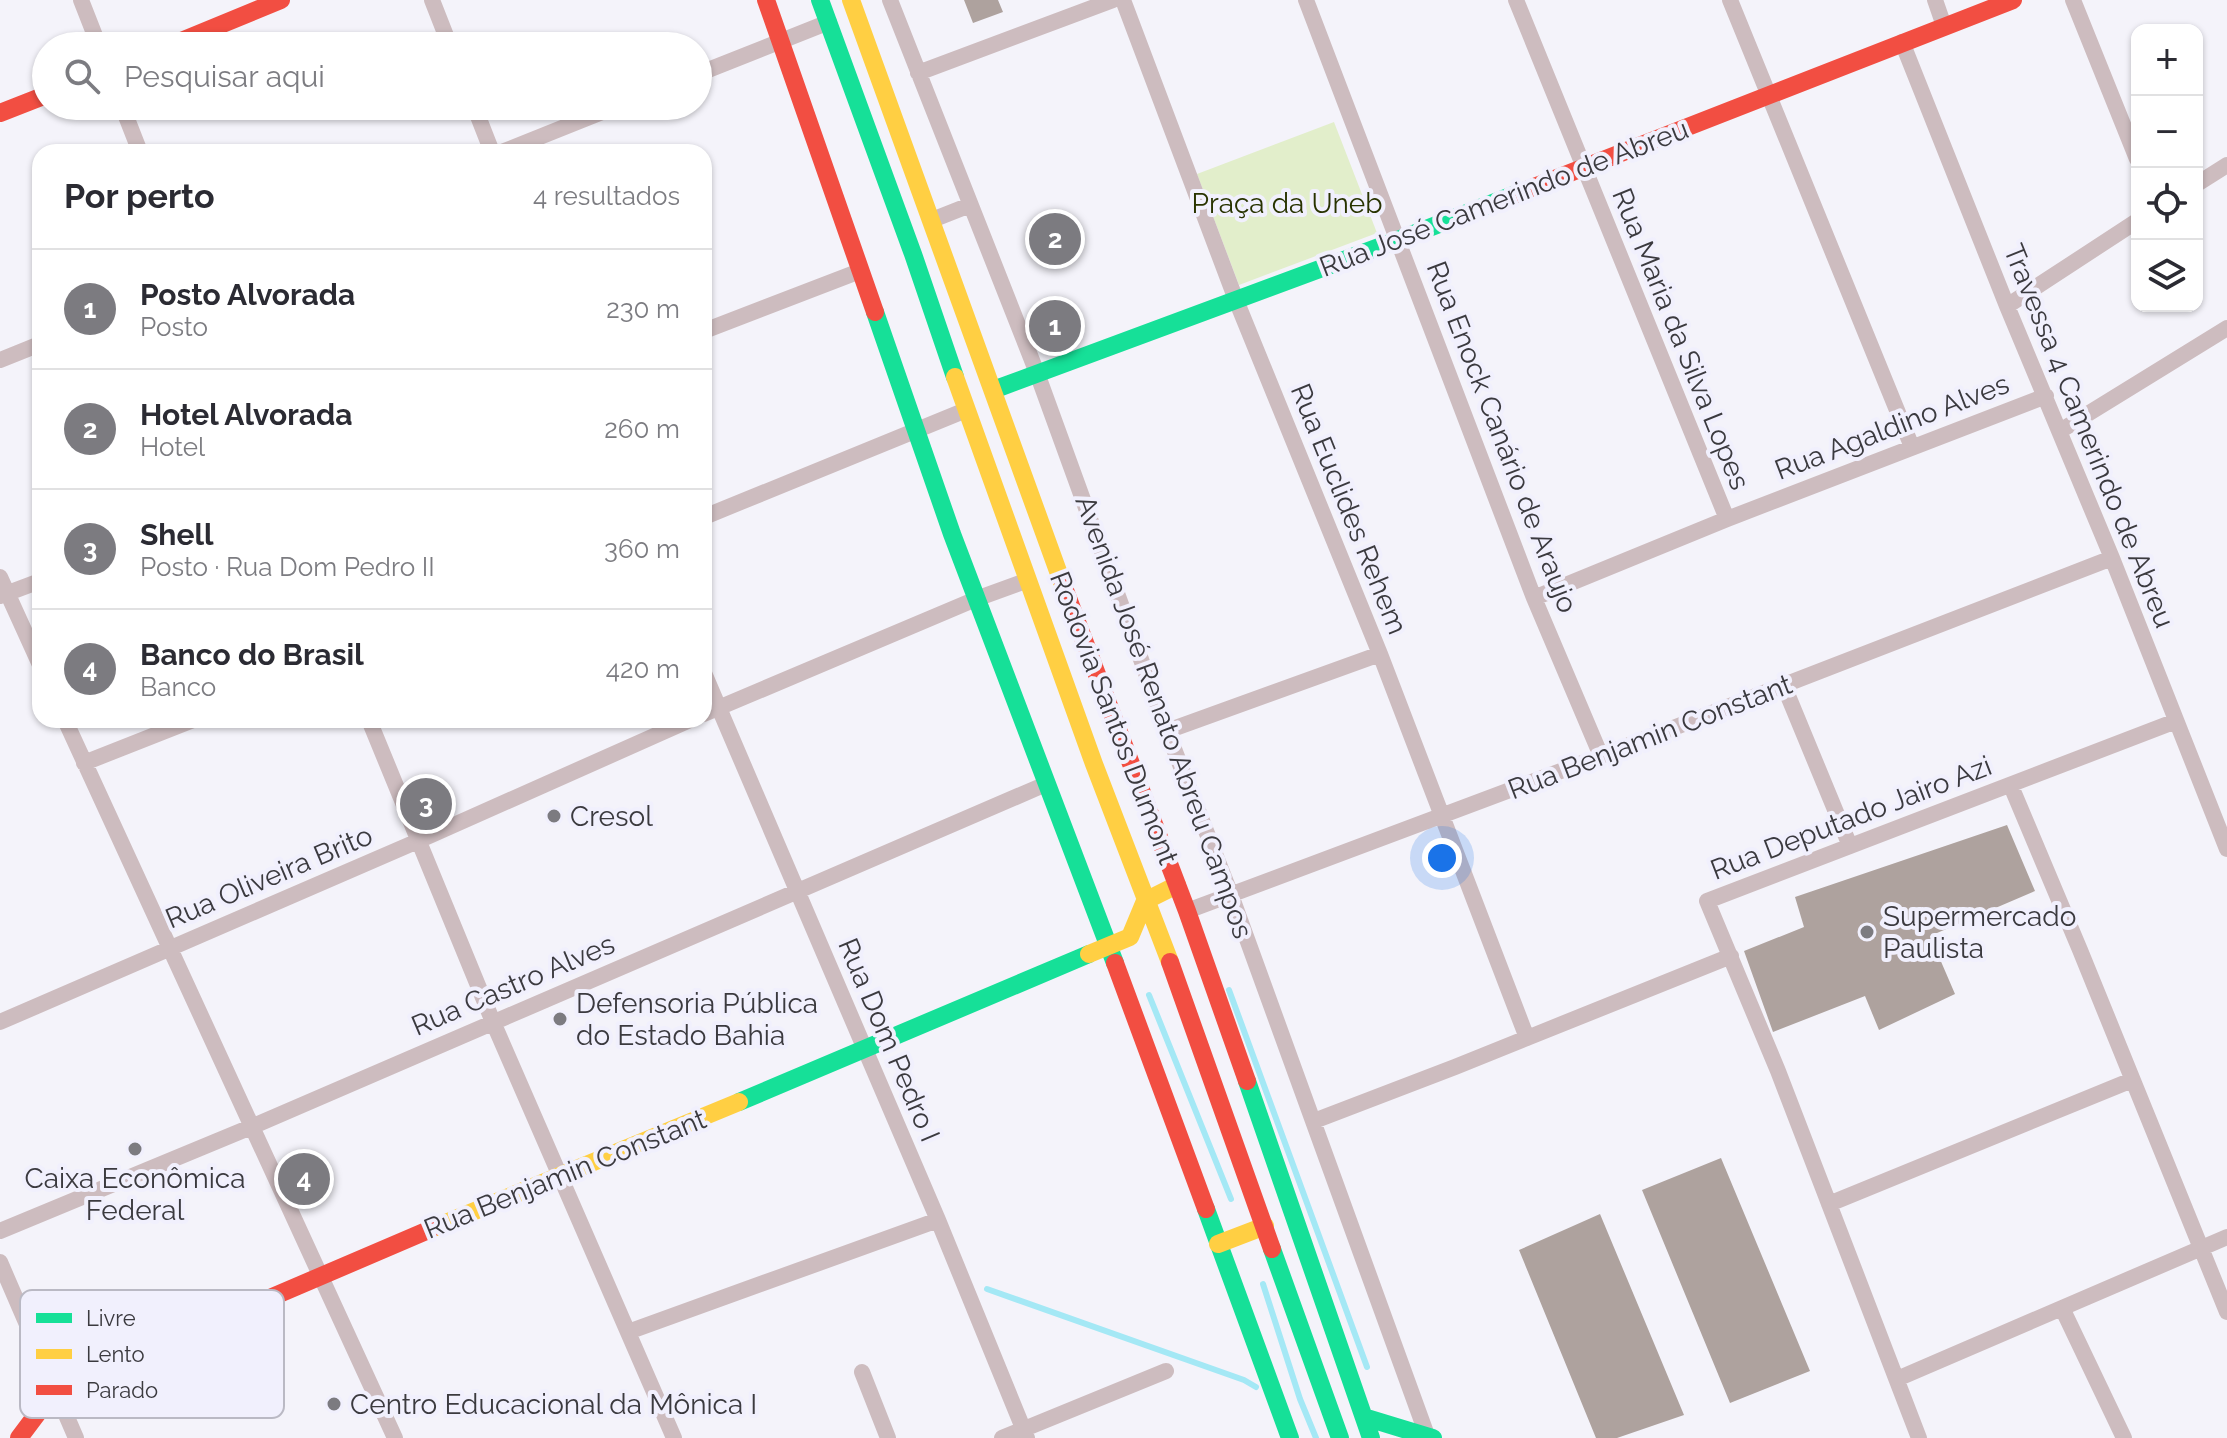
<!DOCTYPE html>
<html lang="pt">
<head>
<meta charset="utf-8">
<style>
	:root { --surface:#fff; --page:#f7f7f7; --text:#2b2b33; --muted:#7c7c81; --line:#e1e1e2; --accent:#7c7b80 }
	body { margin:0; font-family:Raleway,sans-serif; background:var(--page); color:var(--text) }
	.controls { position:absolute; right:24px; top:24px; display:grid; overflow:hidden; border-radius:16px; box-shadow:0 2px 6px #0004 }
	.controls button { width:72px; height:72px; display:grid; place-items:center; padding:0; border:0; border-bottom:2px solid var(--line); background:var(--surface); color:var(--text); font:40px sans-serif }
	.you { position:absolute; left:1442px; top:858px; width:28px; height:28px; margin:-20px; border:6px solid #fff; border-radius:50%; background:#1a73e8; box-shadow:0 0 0 12px #1a73e833 }
	.badge { display:grid; place-items:center; width:52px; height:52px; border-radius:50%; background:var(--accent); color:#fff; font-size:26px; font-weight:700 }
	.pin { position:absolute; translate:-50% -50%; border:4px solid #fff; box-shadow:0 2px 8px #0006 }
	.list { margin:0; padding:0; list-style:none }
	h2 { display:flex; justify-content:space-between; align-items:center; height:104px; margin:0; padding:0 32px; font-size:34px }
	h2 small { font-size:26px; font-weight:400; color:var(--muted) }
	.list li { display:grid; grid-template-columns:52px 1fr auto; gap:24px; align-items:center; box-sizing:border-box; height:120px; padding:0 32px; border-top:2px solid var(--line) }
	.list b { display:block; font-size:30px; white-space:nowrap }
	.list p { margin:0; font-size:26px; white-space:nowrap; color:var(--muted) }
	.list em { font-size:26px; font-style:normal; color:var(--muted) }
	.icon { flex:none; width:44px; height:44px; fill:none; stroke:currentColor; stroke-width:2; stroke-linecap:round; stroke-linejoin:round }
	.map { position:relative; flex:none; width:2227px; height:1438px; overflow:hidden }
	.search { position:absolute; background:var(--surface); box-shadow:0 2px 6px #0004; left:32px; top:32px; width:680px; height:88px; display:flex; align-items:center; gap:20px; box-sizing:border-box; padding:0 28px; border-radius:44px; color:var(--muted); font-size:30px }
	.panel { position:absolute; background:var(--surface); box-shadow:0 2px 6px #0004; left:32px; top:144px; width:680px; height:584px; border-radius:24px }
	.map>svg:first-child { display:block }
	.green { fill:#e2eecb }
	.lines { fill:none; stroke-linecap:round; stroke-linejoin:round }
	.stream { stroke:#a4e8f5; stroke-width:6 }
	.building { fill:#aea29e }
	.street { stroke:#cdbcbf; stroke-width:16 }
	.fast { stroke:#16e098; stroke-width:18 }
	.slow { stroke:#ffcf43; stroke-width:18 }
	.jam { stroke:#f24e42; stroke-width:18 }
	.poi-dot { fill:#7c7b80; stroke:#f1f0fd; stroke-width:3 }
	.labels { text-anchor:middle; dominant-baseline:central; stroke-width:8; stroke-linejoin:round; paint-order:stroke }
	.street-label { font-size:28px; fill:#3b3a3f; stroke:#f1f0fd }
	.park-label { font-size:28px; fill:#283300; stroke:#f1f0fd }
	.poi-label { font-size:28px; fill:#3b3a3f; stroke:#f1f0fd; text-anchor:start }
	.key { fill:#f1f0fd; stroke:#bab9c4; stroke-width:2 }
	.key-label { font-size:22px; fill:#3b3a3f }
</style>
</head>
<body>
<div class="map">
<svg width="2227" height="1438" viewBox="0 0 2227 1438">
	<rect width="100%" height="100%" fill="#f4f3fa"/>
	<path class="green" d="M1334 122 1377 233 1239 285 1197 174Z"/>
	<g class="lines">
		<path class="stream" d="M1229 990 1367 1367
			M1149 995 1231 1199
			M1263 1284 1300 1399 1316 1438
			M987 1289 1244 1380 1256 1387"/>
	</g>
	<path class="building" d="M964 0H998L1003 12 973 23Z
		M2007 825 2035 891 1930 936 1955 994 1879 1030 1865 996 1773 1032 1744 951 1804 927 1795 897Z
		M1721 1158 1810 1371 1730 1403 1642 1190Z
		M1600 1214 1684 1415 1617 1438H1596L1519 1250Z"/>
	<g class="lines">
		<path class="street" d="M81 0 99 46
			M432 0 450 46
			M890 0 1037 373 1167 731 1231 895 1428 1438
			M1123 0 1236 300 1380 654 1527 1038
			M1306 0 1534 598 1601 756
			M1516 0 1727 519
			M1730 0 1912 447
			M1935 0 1944 26
			M2073 0 2137 159
			M1902 42 2007 306 2112 558 2227 849
			M918 73 1113 0
			M698 74 829 22
			M122 106 140 152
			M474 106 492 152
			M502 152 617 106
			M2197 184 2227 165
			M932 220 970 205
			M2007 306 2137 221
			M704 331 860 271
			M0 360 40 344
			M2060 431 2227 328
			M704 517 966 410
			M0 577 40 665
			M0 596 40 581
			M1534 598 1727 519 2046 396
			M704 673 938 1220 1027 1438
			M1784 686 1850 846
			M704 714 976 599 1028 580
			M65 720 395 1438
			M369 720 493 1022 674 1438
			M1167 731 1380 654
			M84 763 193 720
			M2011 786 2080 950 2227 1312
			M1187 911 1601 756 2112 558
			M0 1022 418 841 690 720
			M1314 1121 1455 1067 1731 956
			M1829 1204 2132 1080
			M0 1231 251 1127 1046 784
			M0 1262 76 1438
			M2062 1308 2124 1438
			M628 1332 938 1220
			M862 1372 888 1438
			M1897 1379 2227 1237
			M1002 1438 1166 1371
			M1919 1438 1778 1071 1707 901 2176 721"/>
		<path class="fast" d="M820 0 913 254 955 377
			M875 312 952 534 1115 963
			M993 390 1398 240 1516 194
			M1247 1081 1371 1438
			M739 1102 1089 954
			M1206 1209 1290 1438
			M1272 1249 1340 1438
			M1364 1417 1433 1438"/>
		<path class="slow" d="M851 0 1063 585
			M955 377 1094 764 1170 962
			M1089 954 1130 937 1145 901 1177 885
			M431 1229 739 1102
			M1218 1244 1265 1226"/>
		<path class="jam" d="M766 0 875 312
			M169 46 281 0
			M0 113 46 95
			M1516 194 2013 0
			M1063 585 1187 911 1247 1081
			M1170 962 1272 1249
			M1115 963 1206 1209
			M19 1438 55 1390 431 1229"/>
	</g>
	<g class="poi-dot">
		<circle cx="554" cy="816" r="8"/>
		<circle cx="1867" cy="932" r="8"/>
		<circle cx="560" cy="1019" r="8"/>
		<circle cx="135" cy="1149" r="8"/>
		<circle cx="334" cy="1404" r="8"/>
	</g>
	<g class="labels">
		<g class="street-label">
			<text transform="translate(1504 198) rotate(-21)">Rua José Camerindo de Abreu</text>
			<text transform="translate(1681 339) rotate(68)">Rua Maria da Silva Lopes</text>
			<text transform="translate(1892 427) rotate(-21)">Rua Agaldino Alves</text>
			<text transform="translate(2089 436) rotate(68)">Travessa 4 Camerindo de Abreu</text>
			<text transform="translate(1502 437) rotate(69)">Rua Enock Canário de Araujo</text>
			<text transform="translate(1349 509) rotate(68)">Rua Euclides Rehem</text>
			<text transform="translate(1164 717) rotate(70)">Avenida José Renato Abreu Campos</text>
			<text transform="translate(1114 718) rotate(69)">Rodovia Santos Dumont</text>
			<text transform="translate(1650 737) rotate(-21)">Rua Benjamin Constant</text>
			<text transform="translate(1851 818) rotate(-21)">Rua Deputado Jairo Azi</text>
			<text transform="translate(269 877) rotate(-23)">Rua Oliveira Brito</text>
			<text transform="translate(513 985) rotate(-23)">Rua Castro Alves</text>
			<text transform="translate(889 1040) rotate(67)">Rua Dom Pedro I</text>
			<text transform="translate(565 1174) rotate(-22)">Rua Benjamin Constant</text>
		</g>
		<g class="park-label">
			<text x="1287" y="203">Praça da Uneb</text>
		</g>
		<g class="poi-label">
			<text x="570" y="816">Cresol</text>
			<text x="1883" y="916">Supermercado<tspan x="1883" dy="32">Paulista</tspan></text>
			<text x="576" y="1003">Defensoria Pública<tspan x="576" dy="32">do Estado Bahia</tspan></text>
			<text x="135" y="1178" text-anchor="middle">Caixa Econômica<tspan x="135" dy="32">Federal</tspan></text>
			<text x="350" y="1404">Centro Educacional da Mônica I</text>
		</g>
	</g>
	<rect x="20" y="1290" width="264" height="128" rx="12" class="key"/>
	<rect x="36" y="1313" width="36" height="10" fill="#16e098"/>
	<rect x="36" y="1349" width="36" height="10" fill="#ffcf43"/>
	<rect x="36" y="1385" width="36" height="10" fill="#f24e42"/>
	<g class="key-label">
		<text x="86" y="1326">Livre</text>
		<text x="86" y="1362">Lento</text>
		<text x="86" y="1398">Parado</text>
	</g>
</svg>
<div class="controls">
<button>+</button>
<button>−</button>
<button><svg class="icon" aria-label="locate" viewBox="0 0 24 24"><circle cx="12" cy="12" r="6"/><path d="M12 2v4M12 18v4M2 12h4M18 12h4"/></svg></button>
<button><svg class="icon" aria-label="layers" viewBox="0 0 24 24"><path d="M12 4l9 5-9 5-9-5zM3 14l9 5 9-5"/></svg></button>
</div>
<div class="you"></div>
<div class="pin badge" style="left:1055px;top:326px">1</div>
<div class="pin badge" style="left:1055px;top:239px">2</div>
<div class="pin badge" style="left:426px;top:804px">3</div>
<div class="pin badge" style="left:304px;top:1179px">4</div>
<div class="search"><svg class="icon" aria-label="search" viewBox="0 0 24 24"><circle cx="10" cy="10" r="6"/><path d="M15 15l6 6"/></svg>Pesquisar aqui</div>
<section class="panel">
<h2>Por perto<small>4 resultados</small></h2>
<ul class="list">
<li><span class="badge">1</span><div><b>Posto Alvorada</b><p>Posto</p></div><em>230 m</em></li>
<li><span class="badge">2</span><div><b>Hotel Alvorada</b><p>Hotel</p></div><em>260 m</em></li>
<li><span class="badge">3</span><div><b>Shell</b><p>Posto · Rua Dom Pedro II</p></div><em>360 m</em></li>
<li><span class="badge">4</span><div><b>Banco do Brasil</b><p>Banco</p></div><em>420 m</em></li>
</ul>
</section>
</div>
</body>
</html>
